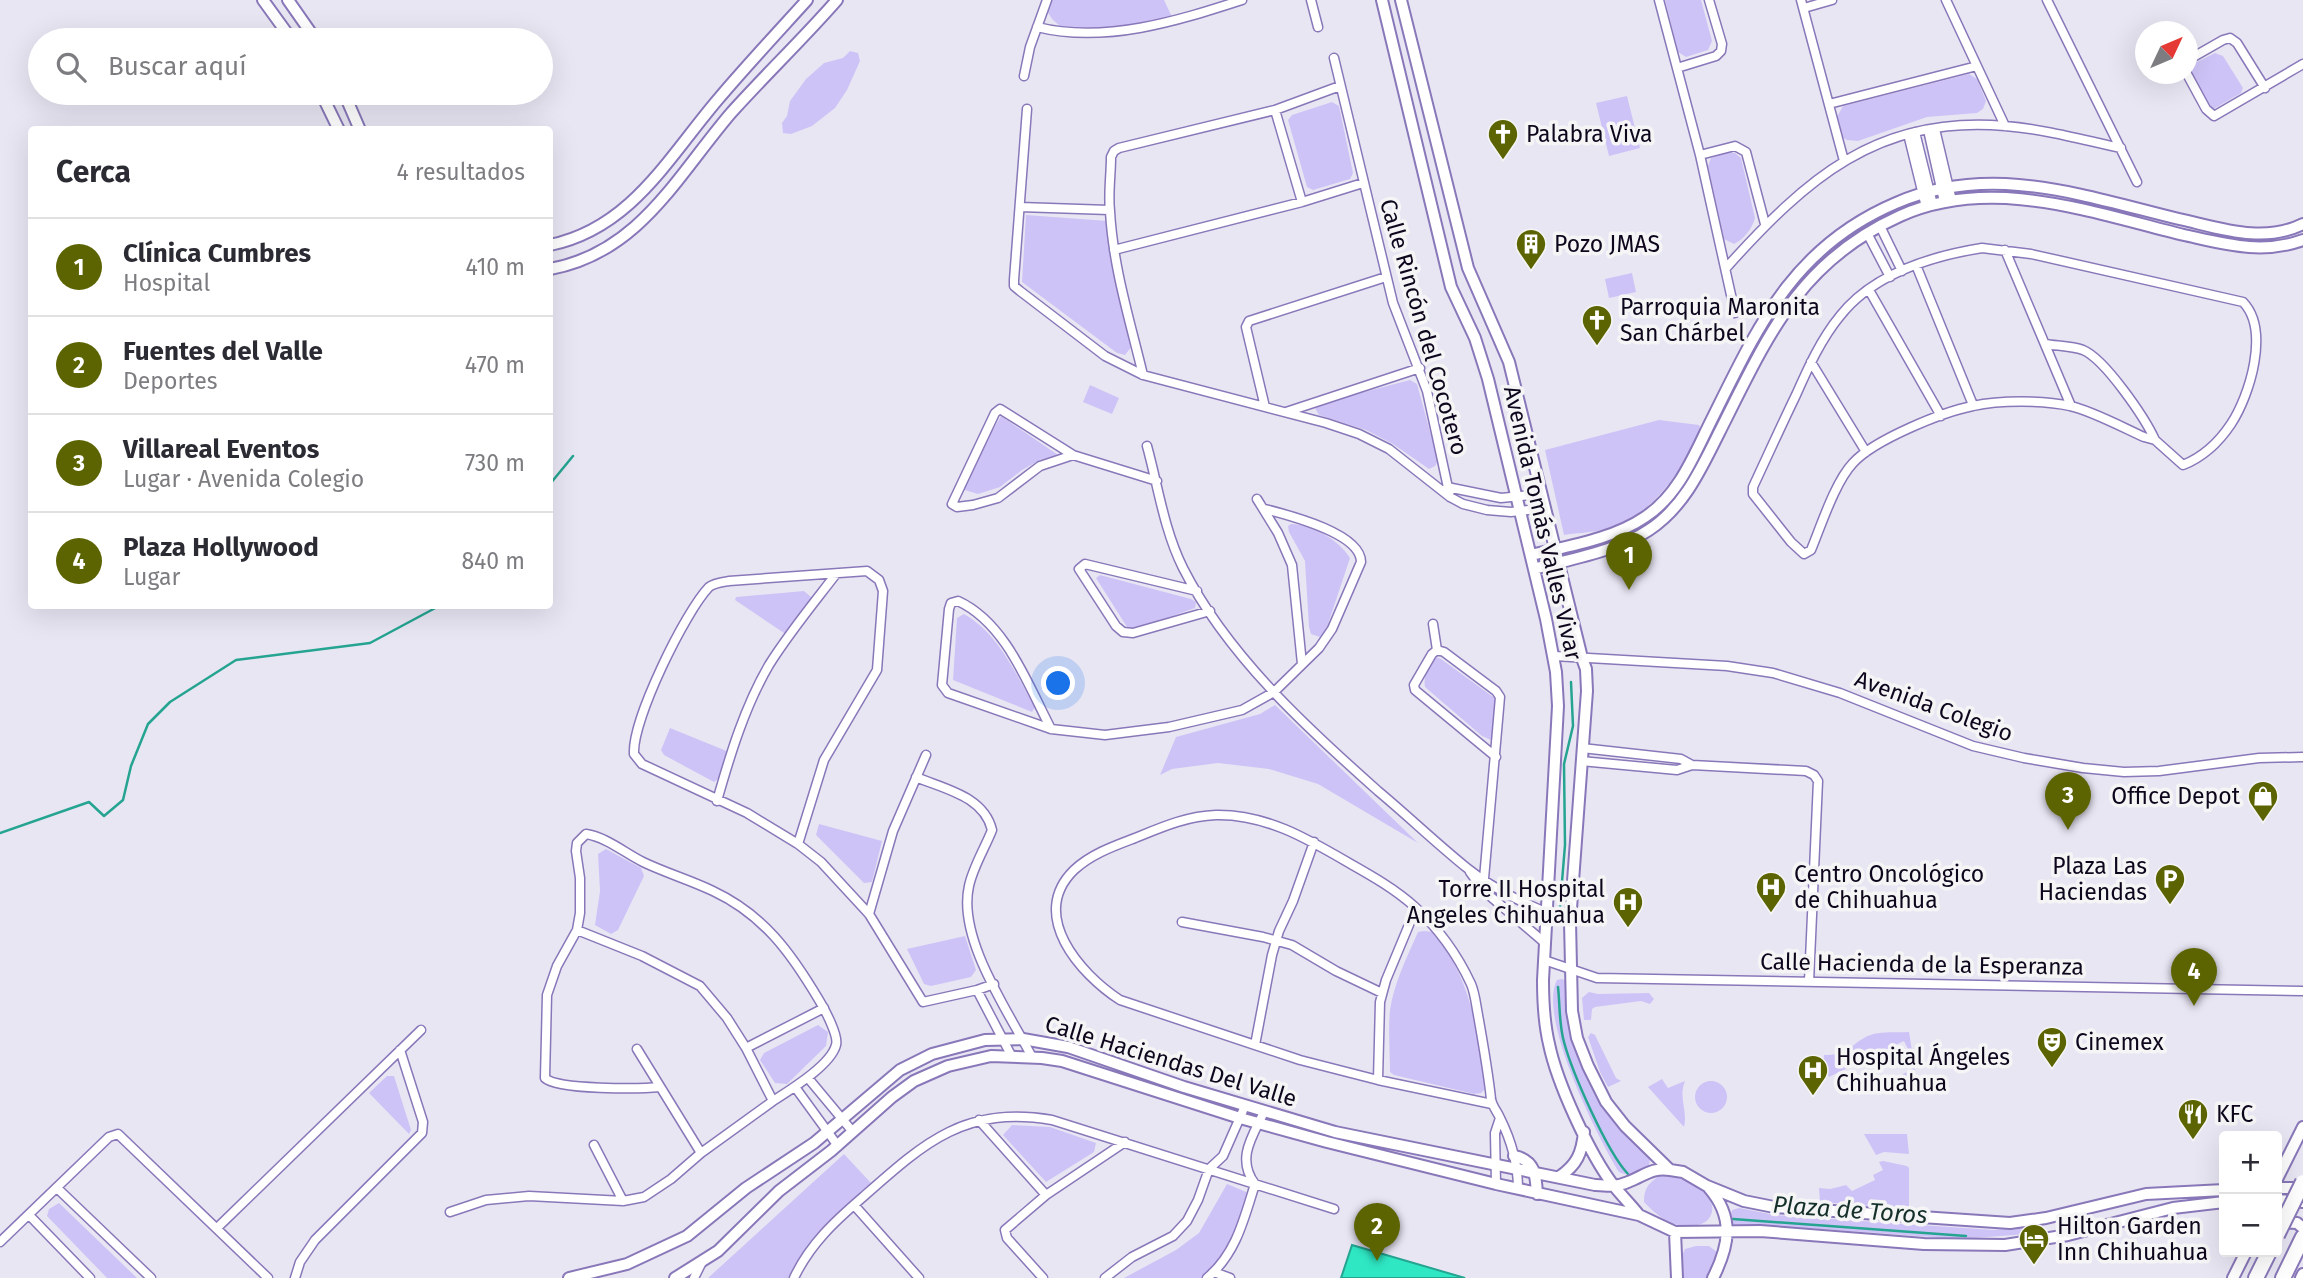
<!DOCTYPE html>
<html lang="es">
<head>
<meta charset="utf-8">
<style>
	:root { --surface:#fff; --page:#f7f7f7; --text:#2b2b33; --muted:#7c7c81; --line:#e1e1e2; --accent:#5c6402 }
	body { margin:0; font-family:"Fira Sans",sans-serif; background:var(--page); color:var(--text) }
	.controls { position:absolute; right:21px; bottom:21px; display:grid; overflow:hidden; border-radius:7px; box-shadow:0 7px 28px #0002 }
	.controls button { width:63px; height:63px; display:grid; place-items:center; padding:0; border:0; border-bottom:2px solid var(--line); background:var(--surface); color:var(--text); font:35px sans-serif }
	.compass { position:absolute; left:2135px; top:21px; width:63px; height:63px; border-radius:50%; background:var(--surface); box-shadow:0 7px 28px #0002; rotate:46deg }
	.you { position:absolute; left:1059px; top:684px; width:24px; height:24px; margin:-18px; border:5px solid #fff; border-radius:50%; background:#1a73e8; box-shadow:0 0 0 10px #1a73e833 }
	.badge { display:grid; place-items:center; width:46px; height:46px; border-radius:50%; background:var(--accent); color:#fff; font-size:23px; font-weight:700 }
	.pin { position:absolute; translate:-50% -58px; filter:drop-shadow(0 2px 4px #0008) }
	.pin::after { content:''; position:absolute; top:37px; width:24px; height:21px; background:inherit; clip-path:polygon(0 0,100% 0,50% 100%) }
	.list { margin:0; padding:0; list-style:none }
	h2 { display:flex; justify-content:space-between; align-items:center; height:91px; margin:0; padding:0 28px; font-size:30px }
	h2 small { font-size:23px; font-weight:400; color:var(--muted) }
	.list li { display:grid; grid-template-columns:46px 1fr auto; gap:21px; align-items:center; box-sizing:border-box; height:98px; padding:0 28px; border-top:2px solid var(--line) }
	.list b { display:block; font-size:26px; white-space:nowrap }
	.list p { margin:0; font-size:23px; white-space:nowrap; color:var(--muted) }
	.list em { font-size:23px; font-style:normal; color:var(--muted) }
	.icon { flex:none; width:38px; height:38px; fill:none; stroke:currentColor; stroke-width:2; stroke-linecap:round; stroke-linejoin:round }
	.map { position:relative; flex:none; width:2303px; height:1278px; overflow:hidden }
	.search { position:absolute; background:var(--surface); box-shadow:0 7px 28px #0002; left:28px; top:28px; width:525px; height:77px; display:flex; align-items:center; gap:18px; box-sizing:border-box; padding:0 24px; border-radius:38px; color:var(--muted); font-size:26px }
	.panel { position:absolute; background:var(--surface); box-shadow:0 7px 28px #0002; left:28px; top:126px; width:525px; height:483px; border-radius:7px }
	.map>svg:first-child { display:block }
	.green { fill:#cec3f6 }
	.water { fill:#2fe7c3; stroke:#25a491; stroke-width:2 }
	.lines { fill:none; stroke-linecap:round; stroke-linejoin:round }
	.stream { stroke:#25a491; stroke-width:2.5 }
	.street-casing { stroke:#8978b9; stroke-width:11 }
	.secondary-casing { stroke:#8978b9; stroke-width:14 }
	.highway-casing { stroke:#8978b9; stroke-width:18 }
	.street { stroke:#fff; stroke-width:8 }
	.secondary { stroke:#fff; stroke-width:10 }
	.highway { stroke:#fff; stroke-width:14 }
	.highway-bridge-casing { stroke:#8978b9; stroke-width:18; stroke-linecap:butt }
	.highway-bridge { stroke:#fff; stroke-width:14 }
	.labels { text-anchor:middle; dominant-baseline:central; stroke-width:7; stroke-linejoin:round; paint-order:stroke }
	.poi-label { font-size:23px; fill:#0e061d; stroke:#f5f5f5; text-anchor:start }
	.street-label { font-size:23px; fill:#0e061d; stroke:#f5f5f5 }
	.water-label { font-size:24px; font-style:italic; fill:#15302a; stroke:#f5f5f5 }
</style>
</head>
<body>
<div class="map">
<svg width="2303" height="1278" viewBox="0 0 2303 1278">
	<rect width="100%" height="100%" fill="#e9e6f4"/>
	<path class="green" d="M1050 0H1164L1172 17 1140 28 1061 27 1052 19 1047 11Z
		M1665 0H1701L1712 41 1708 50 1686 57 1678 52Z
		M850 51 858 53 860 61 847 90 835 108 812 126 791 134 783 133 782 123 787 116 790 101 806 79 824 63 843 58Z
		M2215 53 2223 56 2243 88 2241 93 2212 110 2207 108 2188 71 2191 65Z
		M1969 74 1977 79 1986 101 1983 109 1977 113 1927 117 1858 141 1847 140 1841 137 1837 117 1843 106Z
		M1627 96 1640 148 1609 156 1596 103Z
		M1332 102 1339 106 1353 173 1350 179 1313 190 1307 187 1288 120 1292 115Z
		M1727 152 1735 153 1741 158 1755 218C1752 229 1744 239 1734 244L1724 239 1708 166 1711 158Z
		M1026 215 1108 221 1111 228 1132 346 1125 355 1117 353 1022 282Z
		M1632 273 1636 292 1609 298 1605 279Z
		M1410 380 1417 384 1438 461 1435 466 1429 469 1393 444 1366 430 1319 415 1315 408 1318 404Z
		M1090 385 1119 398 1112 414 1083 402Z
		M1001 416 1058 455 1040 460 1022 470 1000 487 978 494 958 488Z
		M1659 420 1699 425 1702 433C1678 474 1652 518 1602 530 1589 533 1576 533 1564 535L1545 450Z
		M1291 524C1312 524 1339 540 1350 558L1325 633 1320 637 1311 634 1309 627 1305 561 1289 532 1288 526Z
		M1100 575 1191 599 1196 602 1195 608 1137 629 1127 627 1096 578Z
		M804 591 811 597 810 604 787 635 735 600 736 597Z
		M964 614C999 634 1015 673 1035 707L1032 712 953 680 957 618Z
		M1436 657 1441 659 1496 699 1495 736 1491 740 1482 736 1425 687C1423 677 1428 663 1436 657Z
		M1275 705 1418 843 1318 784 1269 769 1218 763 1172 769 1160 775 1176 737 1260 714Z
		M670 728 729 752 718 779 714 782 664 755 661 750Z
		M819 824 882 841 872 882 864 883 816 835Z
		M606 849 641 868 644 876 618 930 611 934 595 925 600 891 598 854Z
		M1424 931 1434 932C1470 977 1479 1033 1486 1088L1481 1093 1474 1094 1394 1075 1390 1072C1390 1051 1388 1031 1390 1010 1394 983 1407 957 1418 932Z
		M965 936 976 970 971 977 931 986 924 984 907 949Z
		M1562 979 1566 981 1586 1067 1650 1159 1649 1166C1637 1172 1633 1178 1619 1172 1598 1138 1537 1017 1557 980Z
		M1589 992 1598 994 1649 993 1654 999 1650 1004 1641 1001 1595 1007 1592 1009 1591 1020H1584L1582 998Z
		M818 1025 828 1032 826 1046 787 1084 775 1083 760 1060 764 1053Z
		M1909 1032 1916 1076 1915 1082 1907 1089 1867 1092 1913 1069 1907 1058 1911 1055 1904 1041 1829 1077 1823 1065 1824 1055C1847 1055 1847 1048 1864 1038 1876 1030 1895 1033 1909 1032Z
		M1591 1033 1595 1035 1616 1078 1621 1081 1608 1087 1600 1072 1588 1037Z
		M387 1076H394L411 1130 409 1134 369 1093Z
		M1662 1079 1668 1088 1685 1081C1678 1098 1688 1110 1684 1127L1648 1087Z
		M1695 1097a16 16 0 1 1 32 0a16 16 0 1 1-32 0Z
		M1012 1125 1050 1127 1096 1143 1094 1152 1046 1182 1003 1135Z
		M1864 1134H1907L1909 1154 1884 1152 1876 1155Z
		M844 1154 871 1183C842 1211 804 1240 789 1278H708Z
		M1883 1161 1907 1166 1909 1168V1207L1906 1209 1820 1202 1819 1188 1830 1189 1846 1185 1852 1191 1875 1180 1873 1175 1883 1170 1879 1162Z
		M1659 1176C1664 1176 1670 1176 1675 1177 1690 1180 1721 1197 1710 1217 1702 1230 1676 1227 1665 1220 1657 1215 1650 1208 1644 1202 1644 1188 1648 1184 1659 1176Z
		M1227 1184 1251 1194 1233 1245 1215 1269 1203 1278H1124L1176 1250 1199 1233Z
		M59 1203 137 1278H107L47 1216 49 1209Z
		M1739 1208 1775 1215 1994 1230 2038 1226 2042 1229 2040 1233 1961 1239 1806 1228 1733 1227 1729 1222 1732 1210Z
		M1696 1246H1709L1717 1252 1718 1261 1706 1278H1681L1682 1255 1685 1249Z"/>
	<path class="water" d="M1352 1245 1465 1278H1341Z"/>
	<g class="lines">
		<path class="stream" d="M550 484 573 456
			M0 833 89 802 104 816 123 800 131 766 148 724 170 702 236 660 370 643 439 606
			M1560 906 1565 845 1564 764 1573 726 1571 682
			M1558 987C1560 1005 1559 1025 1564 1042 1572 1072 1607 1152 1628 1174
			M1733 1219 1966 1236"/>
		<g class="street-casing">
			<path id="street" d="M1311 0 1318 27
				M1659 0 1700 155 1735 313
				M1801 0 1844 161
				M1946 0 2005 126
				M2047 0 2137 182
				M1804 8 1832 0
				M1037 27C1105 44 1177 21 1242 0
				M1334 58 1393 303 1427 391 1450 497
				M2188 60 2223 40 2230 38 2237 43 2265 88
				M1677 68 1716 56 1721 51 1722 44 1709 0
				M2187 74 2206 109 2214 116 2303 64
				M1024 76 1030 47 1047 0
				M1829 104 1977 66
				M1027 109 1014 280V286L1020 291 1105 356 1143 375 1326 423 1359 434 1389 449 1450 497 1463 504 1487 510 1511 512 1545 508
				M1275 110 1302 202
				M1935 129 1952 201
				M1928 130 1944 202
				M1915 132 1933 205
				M1908 134 1926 207
				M1700 155 1735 146 1746 152 1765 224
				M1020 207 1109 210
				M1880 226 1902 271
				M1867 233 1890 277
				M1982 248 2031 254 2243 302C2270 330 2250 395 2231 424 2219 442 2203 457 2183 465L2155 440 2144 437C2124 428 2090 410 2070 406 2044 400 1999 400 1973 406 1942 412 1874 440 1853 463 1835 482 1821 526 1811 550L1804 554 1791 542 1753 494V487C1767 457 1781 426 1796 395 1808 368 1821 339 1840 316 1873 274 1932 256 1982 248Z
				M1114 250 1302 202 1363 183
				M2005 250 2071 406
				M1916 265 1973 405
				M1726 268C1806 179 1877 115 2005 126 2044 129 2083 140 2121 148
				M1869 290 1941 416
				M2045 344C2057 346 2072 346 2083 350 2105 359 2145 418 2155 440
				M1811 362 1866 452
				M1143 375C1130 321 1113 267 1110 211 1108 194 1111 175 1111 157L1114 151 1119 148 1275 110 1340 86
				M1265 407 1246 327 1249 321 1386 277
				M1286 412 1420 368
				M1147 446C1158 486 1164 530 1183 568 1227 655 1306 727 1378 791 1408 816 1436 843 1467 868 1497 892 1534 908 1570 922
				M1073 455 1040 466 998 498 973 505 957 507 952 504 995 413 1000 409 1073 455 1157 481
				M1447 487 1501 498 1542 494
				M1257 499 1278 533 1292 565 1302 664
				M1197 591 1085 564 1079 569 1116 626 1123 632 1133 633 1210 611
				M1433 624 1437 650 1432 654 1414 685 1415 690 1496 757
				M1437 650 1444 652 1496 691 1500 697 1483 890
				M1554 656 1727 666 1773 673 1840 693 1973 746 2024 758 2083 768 2124 772 2159 771 2259 758 2303 757
				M1051 729C1028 685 1006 623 958 601L951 603 949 609 942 685 948 693 1051 729 1105 735 1169 727 1242 710 1274 692 1319 648 1332 629 1361 562C1361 533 1288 515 1265 509
				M1581 761 1677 770 1692 765 1681 759 1582 748
				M1692 765 1806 771 1814 775 1818 781 1809 982
				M916 777C944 789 984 796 992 830 985 848 973 867 969 886 957 938 1008 1011 1032 1057
				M717 801C730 755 745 706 769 665 789 633 813 604 836 574
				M798 844 824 760 877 670 883 591 879 580 867 571 729 581C723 582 714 583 709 587 685 612 632 720 634 754L642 764 747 813 798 844 821 862 869 914 923 1002 977 990 994 984
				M1470 872 1483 890 1545 943
				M869 914 893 831 926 755
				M1182 922 1263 937 1292 945 1336 971 1382 993
				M1544 960 1597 978 2303 991
				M977 990 1011 1055
				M1255 1045 1272 955 1279 931 1293 901 1314 842
				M746 1048 824 1008
				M637 1049 701 1153
				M808 1078 853 1132
				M1378 1080 1380 1002 1386 980 1416 908
				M660 1087C641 1089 557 1090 545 1078L547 995 557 966 577 930 580 913V878L576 851 577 843 586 834C606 837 625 853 643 862 666 873 690 880 713 891 764 915 791 953 819 1000 824 1008 839 1036 836 1045 831 1065 790 1090 773 1101
				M795 1087 838 1146
				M1492 1104 1378 1080 1300 1060 1120 1000C1080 974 1028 915 1074 870 1091 854 1114 846 1135 838 1162 827 1187 816 1216 815 1266 814 1308 839 1349 863 1372 876 1395 889 1415 907 1438 928 1458 956 1471 984 1475 993 1476 1005 1478 1015 1483 1043 1488 1071 1491 1099 1492 1106 1497 1111 1500 1118 1511 1140 1518 1165 1518 1189
				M979 1120 1046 1195
				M594 1145 623 1201
				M1496 1184 1495 1133 1500 1118
				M57 1188 151 1278
				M854 1205 919 1278
				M450 1212 486 1200 529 1196 623 1201 644 1197 671 1179 701 1153 773 1101 746 1048 727 1018 700 986 642 956 577 930
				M29 1215 90 1278
				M217 1228 421 1030
				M0 1242 109 1137 118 1134 268 1278
				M1214 1272 1230 1278
				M295 1278 300 1262 315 1240 422 1133 423 1122 400 1050
				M694 1278 702 1262
				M794 1278C810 1244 835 1221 863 1197 924 1143 965 1105 1052 1120L1334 1209
				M1043 1278 1007 1238 1005 1230 1046 1195 1125 1142
				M1105 1278 1132 1257 1173 1236 1187 1221 1198 1200 1209 1169 1223 1156 1245 1106
				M1207 1278C1236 1254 1244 1219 1255 1184 1236 1159 1252 1137 1264 1112"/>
		</g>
		<g class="secondary-casing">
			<path id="secondary" d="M263 0 292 40
				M288 0 316 40
				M1382 0 1451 287 1475 338 1488 379 1546 619 1556 672 1558 706 1543 980C1543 1002 1544 1023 1549 1044 1557 1083 1590 1155 1614 1186 1622 1196 1631 1205 1639 1215
				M1401 0 1468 268 1509 362 1582 658 1586 669 1587 691 1570 922 1572 1011 1577 1038 1588 1066 1606 1102 1625 1126 1670 1170 1683 1172 1707 1186 1744 1201 1774 1207 2010 1223 2046 1218 2146 1194 2224 1190
				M321 93 339 130
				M344 93 360 130
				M550 245C632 228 669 156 720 97 748 64 778 32 807 0
				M550 269C639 253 677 176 731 113 765 75 803 39 837 0
				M1531 555C1568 546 1613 539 1645 517 1677 496 1692 460 1708 427 1756 331 1790 248 1896 203 1991 162 2084 196 2179 219 2220 228 2263 244 2303 224
				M1534 569C1570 559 1618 551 1649 530 1684 507 1701 469 1719 433 1767 338 1798 262 1900 216 1992 175 2093 213 2184 235 2225 244 2262 255 2303 240
				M1514 1156C1535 1160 1536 1175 1537 1194
				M1559 1177C1577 1165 1582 1153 1584 1132
				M2277 1179 2303 1127
				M1709 1188C1735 1218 1729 1246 1713 1278
				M2277 1188H2303
				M2277 1200 2303 1202
				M2279 1222 2297 1223 2303 1228
				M1675 1232 1677 1278
				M569 1278 627 1264 687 1236 746 1188 814 1143 900 1070 932 1054 985 1040 1023 1039 1068 1047 1184 1087 1335 1132 1595 1185C1607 1186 1617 1187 1628 1182 1644 1176 1652 1167 1670 1170
				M675 1278 718 1251 779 1191 831 1151 892 1097 914 1081 948 1066 991 1056 1042 1058 1062 1061 1240 1118 1327 1142 1496 1184 1639 1215 1675 1232 1760 1231 1924 1244 2005 1245 2068 1235 2173 1208 2224 1202
				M2233 1278 2246 1252
				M2301 1278 2303 1274"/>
		</g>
		<g class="highway-casing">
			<path id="highway" d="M2256 1278 2269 1252
				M2283 1278 2303 1237"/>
		</g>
		<use href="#street" class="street"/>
		<use href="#secondary" class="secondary"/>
		<use href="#highway" class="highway"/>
		<g class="highway-bridge-casing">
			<path id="highway-bridge" d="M2277 1235 2303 1182"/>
		</g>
		<use href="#highway-bridge" class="highway-bridge"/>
	</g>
	<defs>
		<g id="church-pin" transform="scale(1.575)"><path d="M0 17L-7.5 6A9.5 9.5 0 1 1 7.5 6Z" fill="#5c6402" stroke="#f5f5f5"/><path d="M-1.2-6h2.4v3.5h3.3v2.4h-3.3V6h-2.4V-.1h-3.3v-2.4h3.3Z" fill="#fff"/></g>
		<g id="building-pin" transform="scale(1.575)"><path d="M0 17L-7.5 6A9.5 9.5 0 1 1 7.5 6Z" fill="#5c6402" stroke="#f5f5f5"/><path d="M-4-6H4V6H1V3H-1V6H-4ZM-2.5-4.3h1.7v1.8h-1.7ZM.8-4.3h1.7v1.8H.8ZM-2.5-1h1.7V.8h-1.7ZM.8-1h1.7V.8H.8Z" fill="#fff"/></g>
		<g id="shop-pin" transform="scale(1.575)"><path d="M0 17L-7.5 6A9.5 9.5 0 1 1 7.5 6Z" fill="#5c6402" stroke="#f5f5f5"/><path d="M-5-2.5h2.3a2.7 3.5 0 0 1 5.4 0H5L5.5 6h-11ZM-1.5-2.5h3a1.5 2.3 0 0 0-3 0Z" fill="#fff"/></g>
		<g id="parking-pin" transform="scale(1.575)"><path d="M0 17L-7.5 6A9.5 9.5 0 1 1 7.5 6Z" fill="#5c6402" stroke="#f5f5f5"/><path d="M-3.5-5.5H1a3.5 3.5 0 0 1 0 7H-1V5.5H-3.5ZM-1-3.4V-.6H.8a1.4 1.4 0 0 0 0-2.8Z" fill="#fff"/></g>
		<g id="hospital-pin" transform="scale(1.575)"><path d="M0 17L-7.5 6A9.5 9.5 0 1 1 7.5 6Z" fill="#5c6402" stroke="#f5f5f5"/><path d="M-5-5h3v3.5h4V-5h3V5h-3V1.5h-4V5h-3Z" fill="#fff"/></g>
		<g id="theatre-pin" transform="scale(1.575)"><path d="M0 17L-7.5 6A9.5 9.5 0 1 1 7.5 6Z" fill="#5c6402" stroke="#f5f5f5"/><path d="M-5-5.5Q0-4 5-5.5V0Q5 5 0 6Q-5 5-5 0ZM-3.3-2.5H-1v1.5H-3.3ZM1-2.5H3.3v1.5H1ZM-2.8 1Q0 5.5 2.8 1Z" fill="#fff"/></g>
		<g id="restaurant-pin" transform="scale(1.575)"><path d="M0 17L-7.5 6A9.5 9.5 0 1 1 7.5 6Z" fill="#5c6402" stroke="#f5f5f5"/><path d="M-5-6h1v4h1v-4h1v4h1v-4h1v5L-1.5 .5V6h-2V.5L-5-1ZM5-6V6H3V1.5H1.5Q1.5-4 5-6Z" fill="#fff"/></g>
		<g id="hotel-pin" transform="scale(1.575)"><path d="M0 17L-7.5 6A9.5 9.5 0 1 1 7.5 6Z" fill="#5c6402" stroke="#f5f5f5"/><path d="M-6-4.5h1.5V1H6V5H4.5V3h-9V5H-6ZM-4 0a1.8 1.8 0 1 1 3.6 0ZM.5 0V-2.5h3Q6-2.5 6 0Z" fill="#fff"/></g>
	</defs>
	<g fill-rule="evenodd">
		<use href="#church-pin" x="1503" y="134"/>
		<use href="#building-pin" x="1531" y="244"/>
		<use href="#church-pin" x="1597" y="320"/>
		<use href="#shop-pin" x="2263" y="796"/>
		<use href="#parking-pin" x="2170" y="879"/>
		<use href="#hospital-pin" x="1771" y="887"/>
		<use href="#hospital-pin" x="1628" y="902"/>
		<use href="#theatre-pin" x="2052" y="1042"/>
		<use href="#hospital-pin" x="1813" y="1070"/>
		<use href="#restaurant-pin" x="2193" y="1114"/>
		<use href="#hotel-pin" x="2034" y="1239"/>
	</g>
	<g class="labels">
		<g class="poi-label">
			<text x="1526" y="134">Palabra Viva</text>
			<text x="1554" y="244">Pozo JMAS</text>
			<text x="1620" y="307">Parroquia Maronita<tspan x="1620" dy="26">San Chárbel</tspan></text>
			<text x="2240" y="796" text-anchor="end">Office Depot</text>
			<text x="2147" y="866" text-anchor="end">Plaza Las<tspan x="2147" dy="26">Haciendas</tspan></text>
			<text x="1794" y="874">Centro Oncológico<tspan x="1794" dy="26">de Chihuahua</tspan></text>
			<text x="1605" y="889" text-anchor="end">Torre II Hospital<tspan x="1605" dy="26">Angeles Chihuahua</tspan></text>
			<text x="2075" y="1042">Cinemex</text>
			<text x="1836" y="1057">Hospital Ángeles<tspan x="1836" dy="26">Chihuahua</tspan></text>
			<text x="2216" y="1114">KFC</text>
			<text x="2057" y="1226">Hilton Garden<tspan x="2057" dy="26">Inn Chihuahua</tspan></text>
		</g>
		<g class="street-label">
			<text transform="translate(1424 327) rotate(74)">Calle Rincón del Cocotero</text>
			<text transform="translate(1543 523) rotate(77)">Avenida Tomás Valles Vivar</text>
			<text transform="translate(1934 706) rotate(20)">Avenida Colegio</text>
			<text transform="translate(1922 964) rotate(1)">Calle Hacienda de la Esperanza</text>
			<text transform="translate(1171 1061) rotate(17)">Calle Haciendas Del Valle</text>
		</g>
		<g class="water-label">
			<text transform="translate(1850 1210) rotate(4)">Plaza de Toros</text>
		</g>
	</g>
</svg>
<div class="controls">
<button>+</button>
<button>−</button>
</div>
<svg class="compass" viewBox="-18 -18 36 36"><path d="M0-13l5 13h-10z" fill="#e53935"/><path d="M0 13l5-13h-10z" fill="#7c7c81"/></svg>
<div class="you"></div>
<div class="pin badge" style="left:1629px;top:590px">1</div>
<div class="pin badge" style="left:1377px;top:1261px">2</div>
<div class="pin badge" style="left:2068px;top:830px">3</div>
<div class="pin badge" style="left:2194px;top:1006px">4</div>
<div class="search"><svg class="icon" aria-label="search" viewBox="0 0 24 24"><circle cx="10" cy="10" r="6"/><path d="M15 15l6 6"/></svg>Buscar aquí</div>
<section class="panel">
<h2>Cerca<small>4 resultados</small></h2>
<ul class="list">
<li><span class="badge">1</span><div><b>Clínica Cumbres</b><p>Hospital</p></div><em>410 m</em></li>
<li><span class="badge">2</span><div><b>Fuentes del Valle</b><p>Deportes</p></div><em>470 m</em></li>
<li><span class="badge">3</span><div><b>Villareal Eventos</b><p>Lugar · Avenida Colegio</p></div><em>730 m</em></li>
<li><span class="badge">4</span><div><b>Plaza Hollywood</b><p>Lugar</p></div><em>840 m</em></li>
</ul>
</section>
</div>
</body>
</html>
